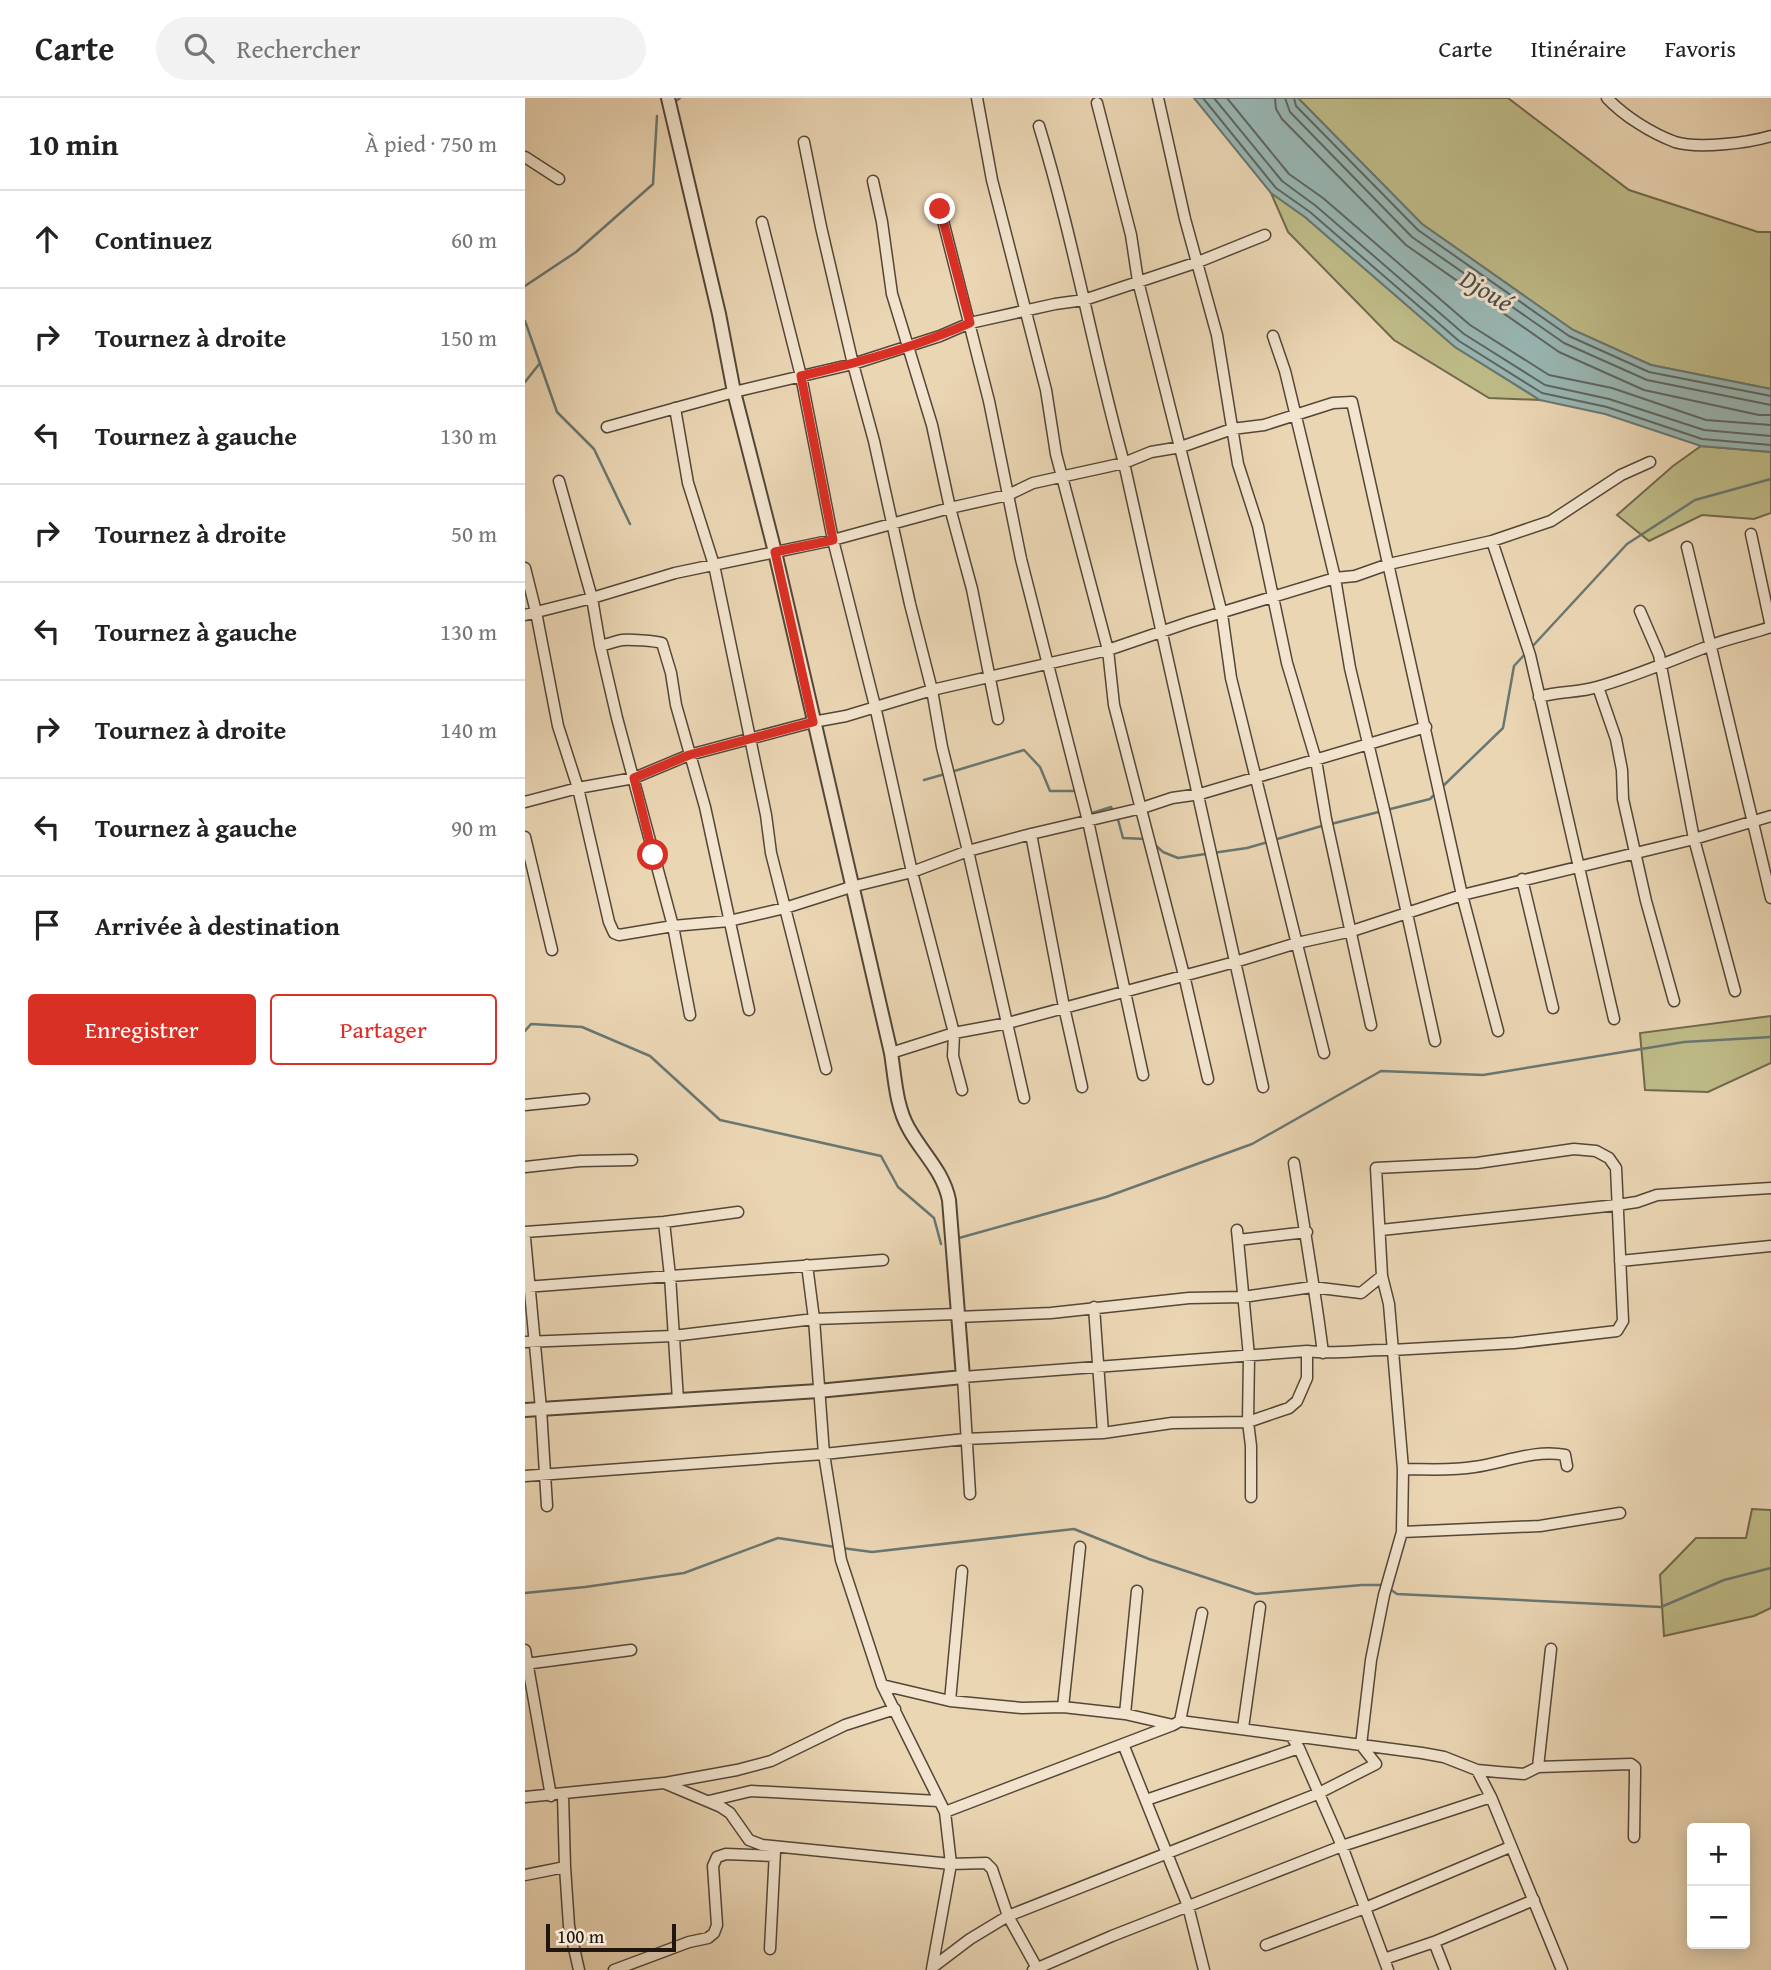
<!DOCTYPE html>
<html lang="fr">
<head>
<meta charset="utf-8">
<style>
	:root { --surface:#fff; --page:#f2f2f2; --text:#222; --muted:#767676; --line:#e0e0e0; --accent:#d93025 }
	body { margin:0; font-family:"Gentium Book Plus",serif; background:var(--page); color:var(--text) }
	.controls { position:absolute; right:21px; bottom:21px; display:grid; overflow:hidden; border-radius:7px; box-shadow:0 4px 18px #0003 }
	.controls button { width:63px; height:63px; display:grid; place-items:center; padding:0; border:0; border-bottom:2px solid var(--line); background:var(--surface); color:var(--text); font:35px sans-serif }
	.scale { position:absolute; left:21px; bottom:18px; width:130px; box-sizing:border-box; padding-left:7px; border:4px solid #21160f; border-top:0; font-size:19px; line-height:24px; white-space:nowrap; color:#21160f; -webkit-text-stroke:5px #f2e4ce; paint-order:stroke }
	.stop { position:absolute; width:21px; height:21px; margin:-16px; border:5px solid #d93025; border-radius:50%; background:#fff }
	.stop.end { background:#d93025; border-color:#fff; box-shadow:0 2px 7px #0008 }
	.list { margin:0; padding:0; list-style:none }
	h2 { display:flex; justify-content:space-between; align-items:center; height:91px; margin:0; padding:0 28px; font-size:30px }
	h2 small { font-size:23px; font-weight:400; color:var(--muted) }
	.list li { display:grid; grid-template-columns:46px 1fr auto; gap:21px; align-items:center; box-sizing:border-box; height:98px; padding:0 28px; border-top:2px solid var(--line) }
	.list b { display:block; font-size:26px; white-space:nowrap }
	.list em { font-size:23px; font-style:normal; color:var(--muted) }
	.actions { display:flex; gap:14px; padding:21px 28px }
	.actions a { flex:1; padding:16px 0; border:2px solid var(--accent); border-radius:7px; text-align:center; font-size:24px; color:var(--accent) }
	.actions .main { background:var(--accent); color:#fff }
	.icon { flex:none; width:38px; height:38px; fill:none; stroke:currentColor; stroke-width:2; stroke-linecap:round; stroke-linejoin:round }
	.map { position:relative; flex:none; width:1246px; height:1872px; overflow:hidden }
	header { display:flex; align-items:center; gap:42px; box-sizing:border-box; height:98px; padding:0 35px; background:var(--surface); border-bottom:2px solid var(--line) }
	header strong { font-size:33px }
	nav { display:flex; gap:38px; margin-inline-start:auto; font-size:24px }
	.search { width:490px; height:63px; background:var(--page); display:flex; align-items:center; gap:18px; box-sizing:border-box; padding:0 24px; border-radius:38px; color:var(--muted); font-size:26px }
	main { display:flex }
	aside { flex:1; background:var(--surface) }
	.map>svg:first-child { display:block }
	.green { fill:#bfbc88; stroke:#70694c; stroke-width:2 }
	.water { fill:#99b7b4; stroke:#697772; stroke-width:2 }
	.lines { fill:none; stroke-linecap:round; stroke-linejoin:round }
	.shore { stroke:#5d6662; stroke-width:2 }
	.stream { stroke:#697772; stroke-width:2.5 }
	.minor-casing { stroke:#544638; stroke-width:13 }
	.tertiary-casing { stroke:#544638; stroke-width:16 }
	.minor { stroke:#f2e4ce; stroke-width:10 }
	.tertiary { stroke:#f2e4ce; stroke-width:12 }
	.route { stroke:#d93025; stroke-width:9 }
	.labels { text-anchor:middle; dominant-baseline:central; stroke-width:6; stroke-linejoin:round; paint-order:stroke }
	.water-label { font-size:26px; font-style:italic; fill:#4b4e49; stroke:#f2e4ce }
</style>
</head>
<body>
<header>
<strong>Carte</strong>
<div class="search"><svg class="icon" aria-label="search" viewBox="0 0 24 24"><circle cx="10" cy="10" r="6"/><path d="M15 15l6 6"/></svg>Rechercher</div>
<nav><a>Carte</a><a>Itinéraire</a><a>Favoris</a></nav>
</header>
<main>
<aside>
<h2>10 min<small>À pied · 750 m</small></h2>
<ul class="list">
<li><svg class="icon" aria-label="ahead" viewBox="0 0 24 24"><path d="M12 20V5M6 11l6-6 6 6"/></svg><div><b>Continuez</b></div><em>60 m</em></li>
<li><svg class="icon" aria-label="right" viewBox="0 0 24 24"><path d="M7 20v-9h11M14 6l5 5-5 5"/></svg><div><b>Tournez à droite</b></div><em>150 m</em></li>
<li><svg class="icon" aria-label="left" viewBox="0 0 24 24"><path d="M17 20v-9H6M10 6l-5 5 5 5"/></svg><div><b>Tournez à gauche</b></div><em>130 m</em></li>
<li><svg class="icon" aria-label="right" viewBox="0 0 24 24"><path d="M7 20v-9h11M14 6l5 5-5 5"/></svg><div><b>Tournez à droite</b></div><em>50 m</em></li>
<li><svg class="icon" aria-label="left" viewBox="0 0 24 24"><path d="M17 20v-9H6M10 6l-5 5 5 5"/></svg><div><b>Tournez à gauche</b></div><em>130 m</em></li>
<li><svg class="icon" aria-label="right" viewBox="0 0 24 24"><path d="M7 20v-9h11M14 6l5 5-5 5"/></svg><div><b>Tournez à droite</b></div><em>140 m</em></li>
<li><svg class="icon" aria-label="left" viewBox="0 0 24 24"><path d="M17 20v-9H6M10 6l-5 5 5 5"/></svg><div><b>Tournez à gauche</b></div><em>90 m</em></li>
<li><svg class="icon" aria-label="arrive" viewBox="0 0 24 24"><path d="M6 21V4h12l-3 4 3 4H6"/></svg><div><b>Arrivée à destination</b></div></li>
</ul>
<div class="actions"><a class="main">Enregistrer</a><a>Partager</a></div>
</aside>
<div class="map">
<svg width="1246" height="1872" viewBox="0 0 1246 1872">
	<rect width="100%" height="100%" fill="#ebd6b4"/>
	<filter id="stains"><feTurbulence type="fractalNoise" baseFrequency=".00286" numOctaves="4"/><feColorMatrix values="0 0 0 0 .2 0 0 0 0 .09 0 0 0 0 .02 0 0 0 .5 -.17"/></filter>
	<radialGradient id="worn" r=".72"><stop offset=".6" stop-color="#630" stop-opacity="0"/><stop offset="1" stop-color="#630" stop-opacity=".3"/></radialGradient>
	<path class="green" d="M773 0H983L1104 92 1233 134H1246V291L1126 267 1048 232 897 126Z
		M746 95 780 119 930 249 1015 302 964 300 869 242 763 134Z
		M1176 348 1246 354V415L1229 421 1177 417 1124 443 1092 417 1148 368Z
		M1246 918V965L1183 994 1120 992 1115 935Z
		M1227 1411 1246 1412V1510L1229 1518 1139 1538 1135 1477 1171 1440H1221Z"/>
	<path class="water" d="M669 0H773L897 126 1048 232 1126 267 1246 291V354L1176 348 1080 316 1015 302 930 249 780 119 746 95Z"/>
	<g class="lines">
		<path class="shore" d="M678 0 751 90 785 114 934 243 1017 295 1082 309 1177 341 1246 347
			M689 0 757 83 791 108 939 236 1020 287 1084 301 1179 332 1246 338
			M702 0 764 76 798 100 945 227 1024 277 1087 290 1181 322 1246 327
			M750 0 751 11 757 21 881 147 1034 254 1119 292 1234 317H1246
			M760 0 765 14 887 139 1039 245 1122 282 1246 307
			M769 0 771 8 893 132 1044 238 1124 274 1246 298"/>
		<path class="stream" d="M151 3 155 0
			M0 188 51 154 128 86 132 18
			M0 223 32 314 69 351 105 426
			M0 284 15 265
			M1005 551 1102 446 1170 402 1246 381
			M426 674 499 652 515 669 525 693H550L552 695
			M399 682 420 676
			M917 689 978 630 989 568 1001 555
			M564 716 586 709 588 713
			M592 718 598 740 621 741
			M806 726 905 701 910 696
			M749 742 800 727
			M629 746 638 754 653 760 722 750 743 744
			M0 933 6 926 57 929 125 958 195 1022 356 1058 373 1089 409 1120 416 1146
			M434 1140 581 1099 727 1046 856 973 958 977 1159 944 1246 939
			M317 1450 347 1454 549 1431 624 1461 731 1496 837 1487H859L872 1496 1136 1509 1199 1482 1246 1470
			M0 1495 60 1489 159 1475 253 1440 310 1449"/>
		<g class="minor-casing">
			<path id="minor" d="M452 0 467 82 521 292 531 356 583 552 589 607 659 877 683 981
				M633 0 660 121 692 237 713 366 733 428 762 565 791 662 801 721 846 927
				M1082 0C1099 18 1126 35 1150 44 1173 51 1223 45 1246 38
				M572 5 606 137 613 183 697 516 706 580 799 955
				M514 28C548 139 568 253 599 365L738 989
				M279 44 296 129 328 266 349 343 385 506 407 592 417 649 443 753 499 1000
				M0 59 34 81
				M348 83 357 124 367 196 407 327 425 410 447 491 473 621
				M415 111 464 303 496 461 563 723 618 977
				M237 124 276 278 308 442 350 608 387 774 429 935 428 958 437 992
				M748 238 760 273 810 480 825 570 861 720 910 943
				M150 310 163 385 189 467 241 717 246 755 301 971
				M82 329 209 294 328 266 415 238 445 225 530 206 559 202 673 164 740 137
				M34 383 67 500 75 547 92 620 148 828 165 917
				M1226 436 1246 529
				M967 443 1005 557 1089 921
				M1162 449 1246 800
				M0 470 11 514 33 628 53 690 84 824 89 835 94 837 148 828 204 823 260 810 326 789 387 774 443 753 506 736 617 710 647 700 675 696 901 629
				M1115 513 1134 557 1169 741 1210 893
				M0 517 67 500 150 475 308 442 425 410 483 397 508 385 599 365 626 354 656 349 707 331 739 327 808 305 827 304 937 797 973 933
				M75 547C84 547 89 543 97 542 105 541 130 543 137 545L146 575 151 607 180 709 224 912
				M1073 589 1091 641 1097 672 1098 701 1121 803 1149 903
				M1014 599C1033 593 1053 595 1072 589 1111 578 1147 562 1184 548 1204 540 1226 536 1246 529
				M0 704 53 690 109 680 164 657 288 624 321 618 407 592 583 552 665 524 810 480 830 478 864 466 967 443 1026 423 1096 377 1125 364
				M506 736 539 909 557 989
				M0 739 27 852
				M997 781 1028 910
				M366 955 429 935 483 925 710 864 772 845 827 833 937 797 1169 741 1246 718
				M0 1007 59 1001
				M769 1065C779 1129 790 1191 798 1255
				M0 1069 55 1063 107 1062
				M139 1124 145 1178 153 1302
				M712 1132 713 1142 782 1134
				M856 1132 1092 1107 1112 1104 1132 1097 1246 1090
				M0 1134 139 1124 213 1114
				M0 1140 16 1311 22 1408
				M713 1142 724 1258 723 1324 726 1348V1399
				M1095 1163 1246 1148
				M282 1167 289 1221 299 1356 316 1462 357 1587 425 1603 497 1610 538 1609 600 1616 648 1627 655 1623 897 1655 919 1659 952 1672 973 1674 999 1676 1013 1669 1106 1666 1110 1669V1676L1109 1739
				M0 1189 358 1162
				M569 1209 578 1335
				M432 1219 526 1215 664 1200 718 1199 787 1189 836 1195 857 1178
				M0 1244 148 1238 289 1221 432 1216
				M878 1371C901 1371 926 1373 949 1369 979 1365 1009 1351 1040 1357L1042 1368
				M0 1378 299 1356 440 1341 578 1335 647 1325 723 1324 764 1310 772 1303 782 1280V1253
				M877 1434 1015 1428 1095 1415
				M0 1552 26 1698
				M0 1566 106 1552
				M357 1587 420 1714 426 1766 407 1871
				M425 1603 437 1473
				M538 1609 555 1449
				M600 1616 612 1493
				M655 1623 677 1515
				M718 1630 735 1509
				M766 1638 774 1650 817 1748 863 1872
				M598 1646 663 1808 679 1872
				M1013 1669 1026 1551
				M952 1672 966 1699 1037 1872
				M140 1685 212 1672 246 1663 320 1627 370 1611
				M0 1699 139 1685 196 1709 205 1715 224 1742 237 1747 426 1766 461 1765 467 1771 483 1818 513 1872
				M621 1702 774 1650
				M184 1703 226 1693 413 1703
				M420 1714 648 1627
				M40 1769 44 1828 54 1872
				M0 1777 40 1769 38 1697
				M909 1844 920 1872
				M741 1847 840 1810 985 1749
				M245 1851 250 1753
				M859 1861 909 1844 1009 1802
				M408 1869 445 1841 483 1818 792 1696 851 1666 836 1647 846 1562 859 1497 877 1434 878 1371 864 1206 857 1178 851 1070 952 1065 1049 1051 1071 1053 1084 1060 1091 1070 1098 1223 1092 1233 989 1245 867 1252C838 1251 811 1257 782 1253L438 1279 445 1396
				M89 1872 164 1844 183 1840 189 1835 192 1827 188 1768 192 1759 201 1756 249 1758
				M508 1872 587 1838 817 1748 966 1699"/>
		</g>
		<g class="tertiary-casing">
			<path id="tertiary" d="M0 1312 293 1293 438 1279 424 1102C418 1073 398 1056 384 1031 371 1009 370 980 366 955L250 454 209 294 194 216 143 0"/>
		</g>
		<use href="#minor" class="minor"/>
		<use href="#tertiary" class="tertiary"/>
	</g>
	<g class="lines">
		<path class="route" d="M128 757 109 680 164 657 288 624 250 454 308 442 276 278C333 265 391 249 445 225L415 111"/>
	</g>
	<g class="labels">
		<g class="water-label">
			<text transform="translate(962 192) rotate(31)">Djoué</text>
		</g>
	</g>
	<rect width="100%" height="100%" filter="url(#stains)"/>
	<rect width="100%" height="100%" fill="url(#worn)"/>
</svg>
<div class="controls">
<button>+</button>
<button>−</button>
</div>
<div class="scale">100 m</div>
<div class="stop" style="left:128px;top:757px"></div>
<div class="stop end" style="left:415px;top:111px"></div>
</div>
</main>
</body>
</html>
